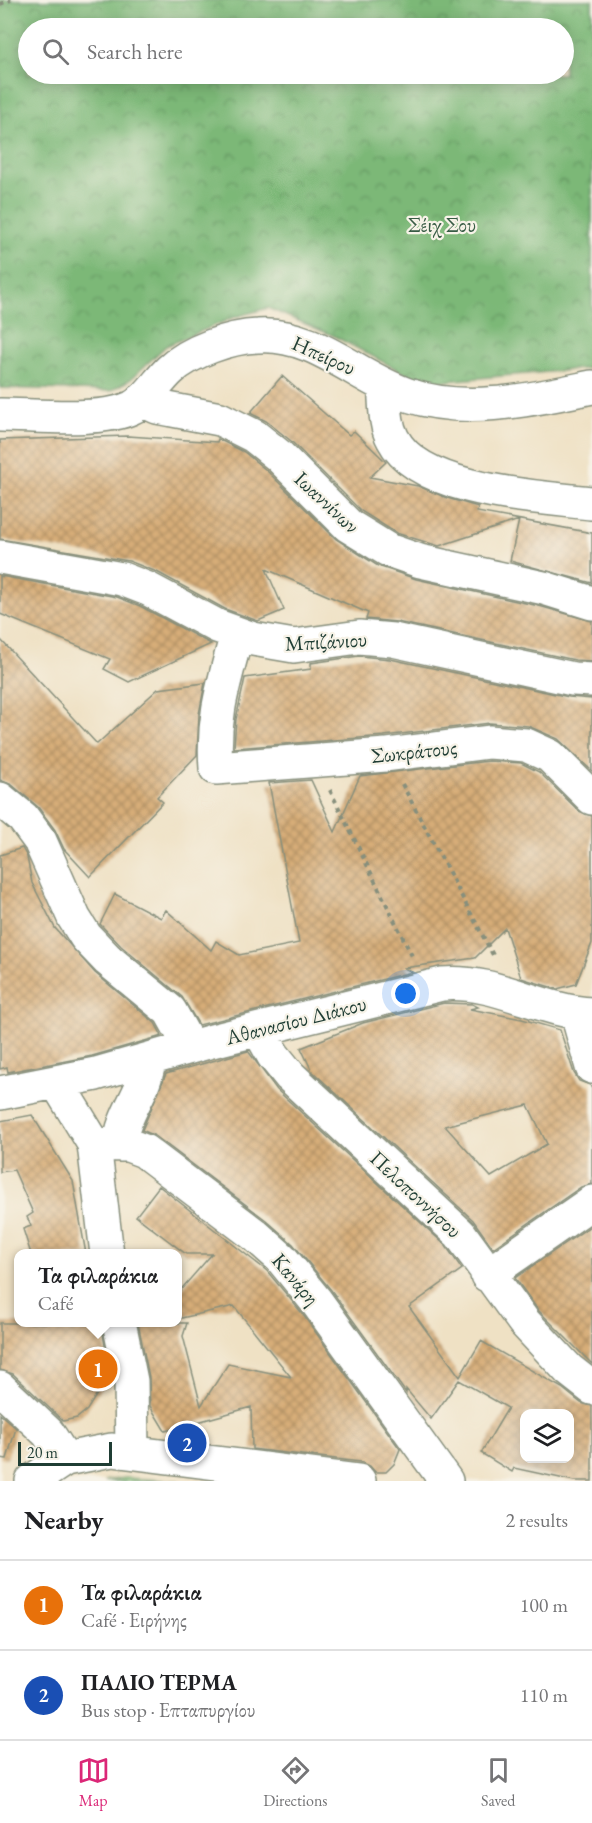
<!DOCTYPE html>
<html lang="en">
<head>
<meta charset="utf-8">
<style>
	:root { --surface:#fff; --page:#f2f2f2; --text:#202124; --muted:#757577; --line:#e0e0e0; --accent:#db2777 }
	body { margin:0; font-family:"EB Garamond",serif; background:var(--page); color:var(--text) }
	.controls { position:absolute; right:18px; bottom:18px; display:grid; overflow:hidden; border-radius:12px; box-shadow:0 3px 15px #0003 }
	.controls button { width:54px; height:54px; display:grid; place-items:center; padding:0; border:0; border-bottom:2px solid var(--line); background:var(--surface); color:var(--text); font:30px sans-serif }
	.scale { position:absolute; left:18px; bottom:15px; width:94px; box-sizing:border-box; padding-left:6px; border:3px solid #1f3d34; border-top:0; font-size:16px; line-height:21px; white-space:nowrap; color:#1f3d34; -webkit-text-stroke:4px #f7f3e8; paint-order:stroke }
	.you { position:absolute; left:406px; top:994px; width:21px; height:21px; margin:-15px; border:4px solid #fff; border-radius:50%; background:#1a73e8; box-shadow:0 0 0 9px #1a73e833 }
	.badge { display:grid; place-items:center; width:39px; height:39px; border-radius:50%; background:var(--accent); color:#fff; font-size:20px; font-weight:700 }
	.pin { position:absolute; translate:-50% -50%; border:3px solid #fff; box-shadow:0 2px 6px #0006 }
	.popup { position:absolute; left:14px; top:1249px; width:168px; height:78px; box-sizing:border-box; display:grid; place-content:center; border-radius:12px; background:var(--surface); filter:drop-shadow(0 2px 4px #0005); font-size:20px; white-space:nowrap; color:var(--muted) }
	.popup b { font-size:22px; color:var(--text) }
	.popup::after { content:''; position:absolute; left:50%; top:100%; margin-left:-12px; border:12px solid transparent; border-top-color:var(--surface) }
	.list { margin:0; padding:0; list-style:none }
	h2 { display:flex; justify-content:space-between; align-items:center; height:78px; margin:0; padding:0 24px; font-size:26px }
	h2 small { font-size:20px; font-weight:400; color:var(--muted) }
	.list li { display:grid; grid-template-columns:39px 1fr auto; gap:18px; align-items:center; box-sizing:border-box; height:90px; padding:0 24px; border-top:2px solid var(--line) }
	.list b { display:block; font-size:22px; white-space:nowrap }
	.list p { margin:0; font-size:20px; white-space:nowrap; color:var(--muted) }
	.list em { font-size:20px; font-style:normal; color:var(--muted) }
	.icon { flex:none; width:33px; height:33px; fill:none; stroke:currentColor; stroke-width:2; stroke-linecap:round; stroke-linejoin:round }
	.map { position:relative; flex:none; width:592px; height:1481px; overflow:hidden }
	.search { position:absolute; background:var(--surface); box-shadow:0 3px 15px #0003; left:18px; right:18px; top:18px; height:66px; display:flex; align-items:center; gap:15px; box-sizing:border-box; padding:0 21px; border-radius:33px; color:var(--muted); font-size:22px }
	.sheet { height:258px; background:var(--surface) }
	nav { display:flex; justify-content:space-around; align-items:center; box-sizing:border-box; height:84px; border-top:2px solid var(--line); background:var(--surface); font-size:16px; color:var(--muted) }
	nav a { display:grid; justify-items:center; gap:3px }
	nav .on { color:var(--accent) }
	.map>svg:first-child { display:block }
	.grass { fill:url(#grass-tufts); stroke:#5d8a60; stroke-width:1.5 }
	.forest { fill:url(#forest-crowns); stroke:#4e7a56; stroke-width:1.5; fill-rule:evenodd }
	.building { fill:url(#building-cross-hatch); fill-rule:evenodd }
	.lines { fill:none; stroke-linecap:round; stroke-linejoin:round }
	.minor-casing { stroke:#878f7c; stroke-width:36 }
	.major-casing { stroke:#878f7c; stroke-width:36 }
	.path { stroke:#878f7c; stroke-width:4; stroke-dasharray:4.5 4.5; stroke-linecap:butt }
	.minor { stroke:#fff; stroke-width:33 }
	.major { stroke:#fff; stroke-width:33 }
	.labels { text-anchor:middle; dominant-baseline:central; stroke-width:4.5; stroke-linejoin:round; paint-order:stroke }
	.park-label { font-size:21px; fill:#385c45; stroke:#f7f3e8 }
	.street-label { font-size:21px; fill:#1f3d34; stroke:#f7f3e8 }
</style>
</head>
<body>
<div class="map">
<svg width="592" height="1481" viewBox="0 0 592 1481">
	<defs>
		<pattern id="grass-tufts" width="24" height="20" patternUnits="userSpaceOnUse" patternTransform="scale(1.5)"><rect width="24" height="20" fill="#9bd78b"/><path d="M3 7l-1-3M5 7V3M7 7l1-3M15 17l-1-3M17 17v-4M19 17l1-3" fill="none" stroke="#85b979"/></pattern>
		<pattern id="forest-crowns" width="20" height="18" patternUnits="userSpaceOnUse" patternTransform="scale(1.5)"><rect width="20" height="18" fill="#7cb877"/><path d="M2 6a3 3 0 1 1 6 0M12 15a3 3 0 1 1 6 0" fill="none" stroke="#659762"/></pattern>
		<pattern id="building-cross-hatch" width="8" height="8" patternUnits="userSpaceOnUse" patternTransform="scale(1.5)"><rect width="8" height="8" fill="#d7ad78"/><path d="M0 0l8 8M0 8l8-8" fill="none" stroke="#ae8e63"/></pattern>
	</defs>
	<rect width="100%" height="100%" fill="#f7f3e8"/>
	<filter id="ink" filterUnits="userSpaceOnUse"><feTurbulence type="fractalNoise" baseFrequency=".0167" numOctaves="2"/><feDisplacementMap in="SourceGraphic" scale="12" xChannelSelector="R" yChannelSelector="G"/><feConvolveMatrix kernelMatrix="1 2 1 2 8 2 1 2 1" color-interpolation-filters="sRGB"/></filter>
	<filter id="wash" filterUnits="userSpaceOnUse"><feTurbulence type="fractalNoise" baseFrequency=".008" numOctaves="4" result="noise"/><feDisplacementMap in="SourceGraphic" scale="24" xChannelSelector="R" yChannelSelector="G"/><feGaussianBlur stdDeviation="1.35" result="paint"/><feColorMatrix in="noise" values="0 0 0 0 0 0 0 0 0 0 0 0 0 0 0 0 0 1.4 0 .05"/><feComposite in="paint" operator="in"/></filter>
	<g filter="url(#wash)">
		<rect width="100%" height="100%" fill="#efe1c4"/>
		<path class="grass" d="M125 1478 179 1481H105Z"/>
		<path class="forest" d="M0 0H592V368L423 383 334 336 268 308 235 317 166 346 131 379 111 391 0 388ZM28 28H564V74H28Z"/>
		<g id="blocks">
			<path class="building" d="M282 376 349 435 354 431 386 462 370 477 418 486 447 498 478 507 477 512 592 533V583L510 561 519 520 439 546 396 533 361 511 291 441 266 421 250 413Z
				M128 436 217 442 218 439 244 452 266 470 336 539 378 566 416 579 539 606 592 621V661L575 660 397 622 366 619 368 613 266 569 284 610 258 621 225 609 157 572 129 561 0 539V440Z
				M0 576 117 597 140 606 211 644 129 682 104 669 110 659 0 614Z
				M0 639 97 744 158 689 205 683 199 714 197 755 157 797 163 802 90 877 64 849 55 830 38 807 12 785 0 780Z
				M359 656 390 659 569 697 592 699V771L558 739 528 726 490 723 384 736 234 748 236 719 245 678 311 669V663Z
				M489 761 521 763 539 772 579 811 592 816V943L576 984 557 989 521 978 505 928 475 958 404 968 412 972 199 1025 182 997 121 946 100 924 115 894 161 918 166 910 211 950 216 941 239 955 299 943 269 783 311 780 335 832 360 776Z
				M22 848 27 857 32 883 55 928 95 973 155 1023 162 1036 92 1056 8 1072 7 1067 0 1069V855Z
				M444 1003 472 1004 478 1007 470 1009 522 1019 560 1030 574 1073 579 1081 590 1085 592 1089V1184L581 1187 493 1248 473 1220 312 1071 301 1048 363 1023ZM528 1105 547 1144 491 1177 445 1126Z
				M248 1051 277 1090 446 1246 462 1269 409 1307 460 1377 481 1341 562 1388 581 1403 592 1406V1481H574L514 1468 512 1472 481 1453 508 1408 459 1380 431 1419 406 1389V1393L331 1290 293 1244 266 1220 155 1136 142 1130 166 1074ZM525 1413H570V1458H525Z
				M32 1115 73 1181 86 1254H31L23 1229 31 1226 27 1217 33 1213 14 1170 0 1172V1121Z
				M159 1186 267 1271 301 1312 400 1449 394 1464 386 1472H375L370 1466 361 1462 252 1449 251 1407 165 1431 150 1406 149 1377 138 1323H187L183 1336 201 1406 228 1364 291 1377 234 1306 177 1319V1294L212 1254H186L136 1216Z
				M592 1225V1364L538 1310 515 1278Z
				M0 1323H101L110 1373 87 1410 77 1418 63 1421 13 1374 0 1370Z
				M0 1414 16 1428 7 1459 0 1458Z"/>
		</g>
	</g>
	<g filter="url(#ink)">
		<use href="#blocks" fill-opacity="0" stroke="#878f7c" stroke-width="1.5"/>
		<g class="lines">
			<g class="minor-casing">
				<path id="minor" d="M384 385C386 403 384 423 393 439 420 492 538 497 592 503
					M142 400 157 407 220 419 254 436 279 456 349 526 388 550 420 561 544 588 592 603
					M0 415C34 415 102 422 131 408 147 401 157 382 170 370 190 351 230 337 258 336 315 332 357 378 408 395 467 415 533 399 592 387
					M0 557 122 579 148 589 217 626 253 639 294 646 359 637 393 640 573 679 592 680
					M237 634C224 683 212 717 216 768L386 755 489 742 526 745 550 756 592 798
					M0 799 23 818 40 841 74 918 86 937 108 960 170 1011 190 1047
					M577 1013 592 1067
					M259 1030 273 1055 290 1076 460 1234 524 1322 569 1370 592 1388
					M57 1083 94 1144 107 1254
					M0 1093 96 1074 212 1041 442 984C495 979 539 1011 592 1014
					M94 1144 128 1145 144 1151 255 1235 281 1258 316 1301 446 1481
					M120 1145C122 1113 147 1090 149 1059
					M487 1275 592 1202
					M119 1322 131 1381 132 1451
					M0 1388 48 1433 65 1459"/>
			</g>
			<g class="major-casing">
				<path id="major" d="M32 1481 65 1459 112 1450 359 1481"/>
			</g>
			<path class="path" d="M0 4 11 0
				M402 784 493 955
				M330 790 413 958"/>
			<use href="#minor" class="minor"/>
			<use href="#major" class="major"/>
		</g>
	</g>
	<g class="labels">
		<g class="park-label">
			<text x="442" y="224">Σέιχ Σου</text>
		</g>
		<g class="street-label">
			<text transform="translate(324 355) rotate(24)">Ηπείρου</text>
			<text transform="translate(327 502) rotate(43)">Ιωαννίνων</text>
			<text transform="translate(326 641) rotate(-3)">Μπιζάνιου</text>
			<text transform="translate(414 751) rotate(-6)">Σωκράτους</text>
			<text transform="translate(296 1020) rotate(-14)">Αθανασίου Διάκου</text>
			<text transform="translate(416 1194) rotate(43)">Πελοποννήσου</text>
			<text transform="translate(296 1279) rotate(50)">Κανάρη</text>
		</g>
	</g>
</svg>
<div class="controls">
<button><svg class="icon" aria-label="layers" viewBox="0 0 24 24"><path d="M12 4l9 5-9 5-9-5zM3 14l9 5 9-5"/></svg></button>
</div>
<div class="scale">20 m</div>
<div class="you"></div>
<div class="pin badge" style="left:98px;top:1369px;background:#e8710a">1</div>
<div class="popup"><b>Τα φιλαράκια</b>Café</div>
<div class="pin badge" style="left:187px;top:1443px;background:#1a4fb4">2</div>
<div class="search"><svg class="icon" aria-label="search" viewBox="0 0 24 24"><circle cx="10" cy="10" r="6"/><path d="M15 15l6 6"/></svg>Search here</div>
</div>
<section class="sheet">
<h2>Nearby<small>2 results</small></h2>
<ul class="list">
<li><span class="badge" style="background:#e8710a">1</span><div><b>Τα φιλαράκια</b><p>Café · Ειρήνης</p></div><em>100 m</em></li>
<li><span class="badge" style="background:#1a4fb4">2</span><div><b>ΠΑΛΙΟ ΤΕΡΜΑ</b><p>Bus stop · Επταπυργίου</p></div><em>110 m</em></li>
</ul>
</section>
<nav>
<a class="on"><svg class="icon" aria-label="map" viewBox="0 0 24 24"><path d="M3 6l6-2 6 2 6-2v14l-6 2-6-2-6 2zM9 4v14M15 6v14"/></svg>Map</a>
<a><svg class="icon" aria-label="directions" viewBox="0 0 24 24"><path d="M12 3l9 9-9 9-9-9zM9 14v-3h6M13 9l2 2-2 2"/></svg>Directions</a>
<a><svg class="icon" aria-label="saved" viewBox="0 0 24 24"><path d="M7 4h10v16l-5-4-5 4z"/></svg>Saved</a>
</nav>
</body>
</html>
